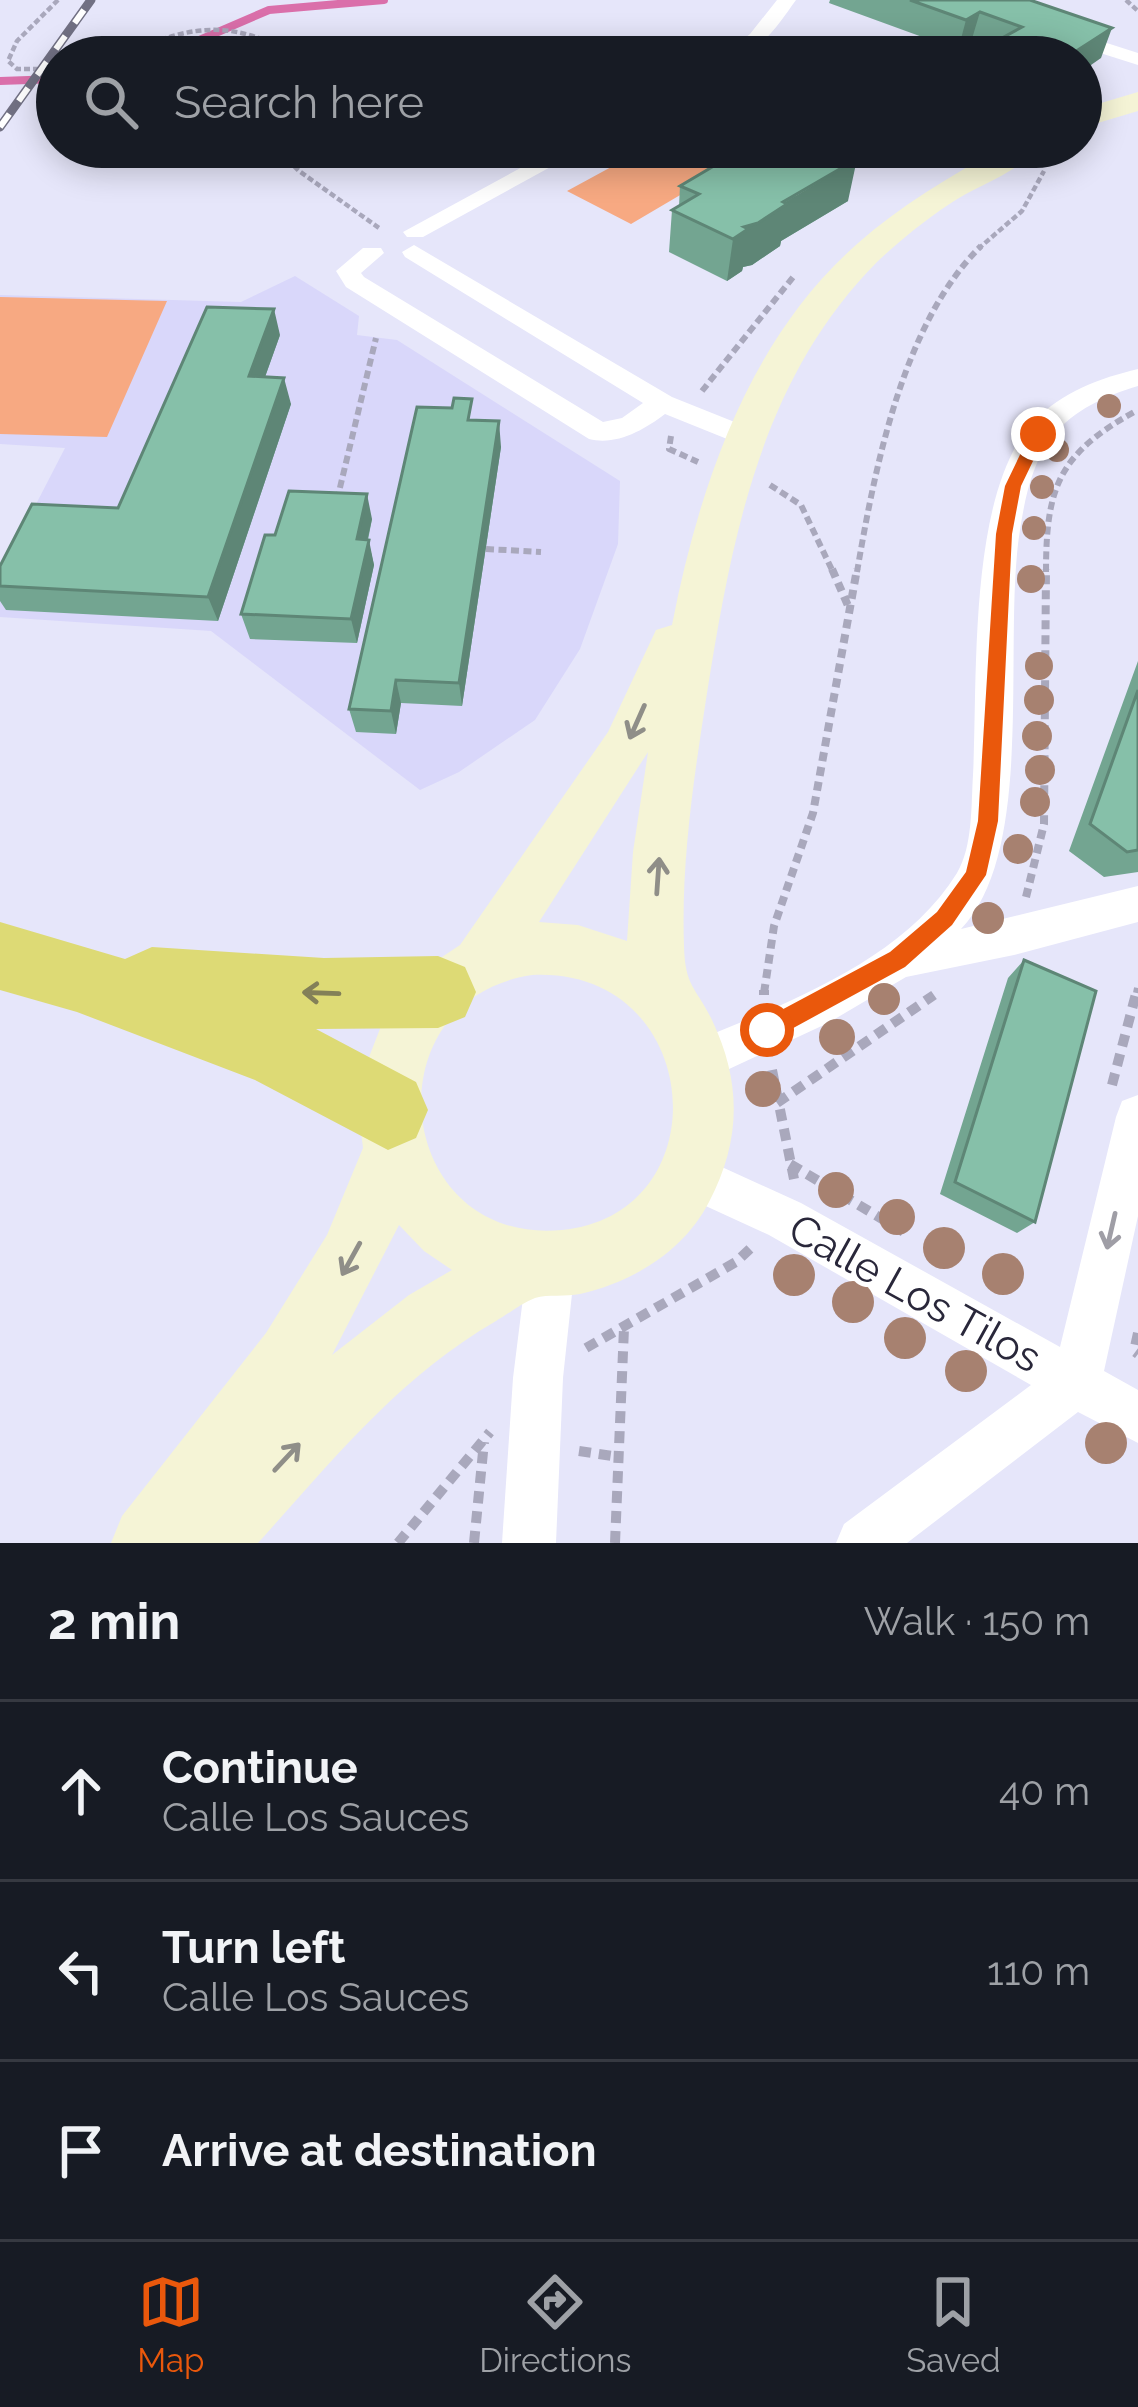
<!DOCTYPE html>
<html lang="en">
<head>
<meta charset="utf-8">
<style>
	:root { --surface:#171b24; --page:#242831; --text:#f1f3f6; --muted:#9ea1a6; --line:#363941; --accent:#ea580c }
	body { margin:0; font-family:Raleway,sans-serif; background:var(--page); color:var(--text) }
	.stop { position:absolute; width:36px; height:36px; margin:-27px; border:9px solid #ea580c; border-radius:50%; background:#fff }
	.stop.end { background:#ea580c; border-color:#fff; box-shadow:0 3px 12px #0008 }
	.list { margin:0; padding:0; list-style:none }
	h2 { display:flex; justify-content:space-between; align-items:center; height:156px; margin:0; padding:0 48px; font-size:51px }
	h2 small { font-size:39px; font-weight:400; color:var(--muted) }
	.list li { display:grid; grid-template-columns:78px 1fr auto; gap:36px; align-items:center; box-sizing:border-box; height:180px; padding:0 48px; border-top:3px solid var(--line) }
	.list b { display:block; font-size:45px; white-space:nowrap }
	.list p { margin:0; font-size:39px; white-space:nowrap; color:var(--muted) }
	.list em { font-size:39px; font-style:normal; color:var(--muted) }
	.icon { flex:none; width:66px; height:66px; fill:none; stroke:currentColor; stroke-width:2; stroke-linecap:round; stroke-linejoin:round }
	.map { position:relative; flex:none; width:1138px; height:1543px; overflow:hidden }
	.search { position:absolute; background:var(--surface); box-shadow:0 6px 30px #0003; left:36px; right:36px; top:36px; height:132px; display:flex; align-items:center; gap:30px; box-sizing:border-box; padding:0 42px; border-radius:66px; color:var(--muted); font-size:45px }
	.sheet { height:696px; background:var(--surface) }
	nav { display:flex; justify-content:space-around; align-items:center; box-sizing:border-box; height:168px; border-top:3px solid var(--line); background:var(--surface); font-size:33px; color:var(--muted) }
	nav a { display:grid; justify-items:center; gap:6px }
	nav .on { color:var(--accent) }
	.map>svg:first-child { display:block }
	.built { fill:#d9d7fa }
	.green { fill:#f7a982 }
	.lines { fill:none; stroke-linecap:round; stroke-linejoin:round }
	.stream { stroke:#da6faa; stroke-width:8 }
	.path-far3 { stroke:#a9a8bc; stroke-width:4.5; stroke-dasharray:6 3; stroke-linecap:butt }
	.path-far2 { stroke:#a9a8bc; stroke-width:6; stroke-dasharray:8 4.5; stroke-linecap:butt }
	.path-far1 { stroke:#a9a8bc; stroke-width:8; stroke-dasharray:9 6; stroke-linecap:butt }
	.path { stroke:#a9a8bc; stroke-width:10; stroke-dasharray:12 8; stroke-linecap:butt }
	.street { fill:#fff; fill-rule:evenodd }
	.secondary { fill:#f5f4d6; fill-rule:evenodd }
	.highway { fill:#ddda75; fill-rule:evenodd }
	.rail-casing { stroke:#717083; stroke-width:9 }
	.rail { stroke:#fff; stroke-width:6; stroke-dasharray:16; stroke-linecap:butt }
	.tree { fill:#a78170 }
	.wall { fill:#73a591 }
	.shaded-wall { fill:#5e8676 }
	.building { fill:#86c0a9; stroke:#5e8676; stroke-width:3 }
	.oneway { stroke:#8f8e88 }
	.oneway2 { stroke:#838058 }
	.oneway3 { stroke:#9f9ea6 }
	.route { fill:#ea580c }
	.labels { text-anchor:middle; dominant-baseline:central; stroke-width:10; stroke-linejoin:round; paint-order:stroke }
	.near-street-label { font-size:42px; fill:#29273a; stroke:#fff }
</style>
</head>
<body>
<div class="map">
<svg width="1138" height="1543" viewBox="0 0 1138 1543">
	<rect width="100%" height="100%" fill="#e6e6fa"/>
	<path class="built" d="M295 276 359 316 357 335 397 340 620 481 618 544 580 649 535 720 459 772 420 790 211 631 0 617V574L65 448 0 444V295L241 302Z"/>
	<path class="green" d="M648 147H717L743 158 631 224 567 191Z
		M0 297 167 301 107 437 0 434Z"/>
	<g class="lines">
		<path class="stream" d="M160 57 269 10 384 0
			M0 81 57 79"/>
		<path class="path-far3" d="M1126 0 1138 11
			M119 57C172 33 213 18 269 42L268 57
			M57 69H17L8 61 17 41 58 0
			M275 147 299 171 379 228
			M978 249 1022 211 1044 171"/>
		<path class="path-far2" d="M702 391 794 276
			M671 436 669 449 698 462
			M770 485 801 505 833 572
			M337 500 376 338
			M486 549 541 552
			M857 572C875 467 903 323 981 246
			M1046 572C1046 487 1059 454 1134 412"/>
		<path class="path-far1" d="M832 569 849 608
			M1026 897 1044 824 1046 569
			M764 993 774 926 813 813 857 569
			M1137 993 1138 988"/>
		<path class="path" d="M764 995V990
			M772 1070 794 1179
			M1112 1085 1137 990
			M777 1103 934 995
			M790 1164 909 1235
			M1138 1333 1134 1351 1138 1354
			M586 1348 736 1262 752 1247
			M579 1451 619 1457
			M398 1543 490 1432
			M474 1543 484 1442
			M615 1543 624 1328"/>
		<path class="street" d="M777 0H796C775 29 759 57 721 57L750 34Z
			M1060 28 1138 53V65L1053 38 1050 34Z
			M559 147H587L423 237H407L403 232Z
			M414 245 672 397 752 429 756 436 742 445 665 414C644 430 616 446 589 439L346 287 336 271 363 248H381L384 253 361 273 364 277 603 422 622 418 643 403 405 257 402 252Z
			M1138 369V386C1107 395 1073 410 1053 436 1032 462 1025 498 1020 530 1002 641 1037 850 961 929L1138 886V922L1014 955 906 977 828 1023 714 1076 699 1082 684 1076 678 1061 684 1046C778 1006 901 964 957 873 973 846 971 806 973 775 978 681 967 492 1034 421 1062 392 1100 378 1138 369Z
			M1138 1095V1216L1104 1371 1138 1390V1443L1078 1412 907 1543H836L844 1524 1031 1385 769 1235 673 1191 666 1175 673 1159 689 1152 801 1203 1060 1347 1116 1117 1122 1101Z
			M551 1242 568 1249 575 1266 563 1378 556 1543H502L513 1378 527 1266 534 1249Z"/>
		<path class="secondary" d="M1138 92V111L1081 128V109Z
			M1002 147H1039C1019 173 975 186 948 205 924 221 898 242 877 262 761 379 732 537 707 693 694 777 681 861 684 946 685 987 696 987 712 1020 742 1083 741 1141 709 1202 684 1251 633 1282 580 1294 566 1297 548 1294 535 1298 522 1303 508 1314 496 1321 399 1377 332 1461 258 1543H111L122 1516 266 1333 327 1235 363 1148 358 1106 362 1075 387 1011 415 975 460 945 608 732 656 630 672 625C699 487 748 340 857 244 901 205 951 176 1002 147ZM648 752 633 852 627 941 578 925 539 922ZM532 975C704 966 724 1214 562 1230 394 1246 367 1000 532 975ZM399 1225 424 1251 452 1270 409 1295 332 1355Z"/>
		<path class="highway" d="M0 922 125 959 152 947 324 958 438 956 465 967 476 992 465 1017 438 1028 316 1029 416 1082 428 1110 416 1138 388 1150 255 1080 77 1012 0 990Z"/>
		<g class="rail-casing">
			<path id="rail" d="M0 127 91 0"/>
		</g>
		<use href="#rail" class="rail"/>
	</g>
	<g class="tree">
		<circle cx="1109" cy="406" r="12"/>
		<circle cx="1057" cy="450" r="12"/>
		<circle cx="1042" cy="487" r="12"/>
		<circle cx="1034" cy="528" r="12"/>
		<circle cx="1031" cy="579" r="14"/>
		<circle cx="1039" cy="666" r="14"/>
		<circle cx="1039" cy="700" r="15"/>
		<circle cx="1037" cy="736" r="15"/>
		<circle cx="1040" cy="770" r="15"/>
		<circle cx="1035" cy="802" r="15"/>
		<circle cx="1018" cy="849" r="15"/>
		<circle cx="988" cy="918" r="16"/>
		<circle cx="884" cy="999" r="16"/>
		<circle cx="837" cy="1037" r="18"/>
		<circle cx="763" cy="1089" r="18"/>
		<circle cx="836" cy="1190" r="18"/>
		<circle cx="897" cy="1217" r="18"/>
		<circle cx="944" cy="1248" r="21"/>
		<circle cx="1003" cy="1274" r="21"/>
		<circle cx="794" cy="1275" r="21"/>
		<circle cx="853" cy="1302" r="21"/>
		<circle cx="905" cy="1338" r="21"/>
		<circle cx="966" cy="1371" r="21"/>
		<circle cx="1106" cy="1443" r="21"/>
	</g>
	<path class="wall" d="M830 0H1030L1101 58 971 42 958 50 829 3Z
		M906 147H940L927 156Z
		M680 186 848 201 781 241 780 246 752 265 743 267 742 271 727 281 669 252 672 210 679 206Z
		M280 335 265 377 291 404 218 621 6 610 0 601V566L118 508Z
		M474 420 501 447 462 706 401 703 396 734 356 732 349 709Z
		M372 519 368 540 374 565 357 643 250 639 241 614 275 535Z
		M1138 661V872L1104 877 1069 851Z
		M1024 960 1035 1222 1017 1233 940 1194 1008 978Z"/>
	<path class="shaded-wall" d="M980 12 971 42 958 50 966 20Z
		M1112 28 1101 58 1081 72V57H1067Z
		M930 147H940L927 156Z
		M857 159 848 201 781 241 780 246 752 265 743 267 742 271 727 281 733 239 744 227Z
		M274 309 280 335 256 402 249 376Z
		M284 378 291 404 218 621 208 597Z
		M499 421 501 447 462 706 459 683Z
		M367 494 372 519 362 564 357 539Z
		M369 540 374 565 357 643 351 619Z
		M396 680 401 703 396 734 391 711Z"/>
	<path class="building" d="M910 0H1030L1112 28 1067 57H954L980 41 991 44 1022 27 980 12 966 20Z
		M746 147H827L857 159 783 202 787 204 758 223 744 227 748 229 733 239 672 210 699 194 680 186Z
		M207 307 274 309 249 376 284 378 208 597 0 586V566L32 504 118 508Z
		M454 398 472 399 468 420 499 421 459 683 396 680 391 711 349 709 417 407 452 408Z
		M289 491 367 494 357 539 369 540 351 619 241 614 265 535H275Z
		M1138 690V850L1127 852 1090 824Z
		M1024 960 1096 991 1035 1222 955 1182Z"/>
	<defs><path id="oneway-shaft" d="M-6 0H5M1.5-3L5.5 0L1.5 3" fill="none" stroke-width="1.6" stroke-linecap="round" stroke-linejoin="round" transform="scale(3)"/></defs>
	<g class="oneway">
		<use href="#oneway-shaft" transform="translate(637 722) rotate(114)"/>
		<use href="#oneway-shaft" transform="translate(658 876) rotate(-86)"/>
		<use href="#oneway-shaft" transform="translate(351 1259) rotate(119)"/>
		<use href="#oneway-shaft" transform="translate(287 1457) rotate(-47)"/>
	</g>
	<use class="oneway2" href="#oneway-shaft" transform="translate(321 993) rotate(-178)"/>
	<use class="oneway3" href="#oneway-shaft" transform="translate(1111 1231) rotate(103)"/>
	<path class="route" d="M1038 429 1046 434 1021 486 1012 534 998 821 986 875 952 925 905 967 775 1038H759V1022L890 952 937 912 966 872 978 821 996 534 1005 486 1030 434Z"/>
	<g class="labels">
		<g class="near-street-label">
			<text transform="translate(915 1293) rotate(29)">Calle Los Tilos</text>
		</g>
	</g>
</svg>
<div class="stop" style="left:767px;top:1030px"></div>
<div class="stop end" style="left:1038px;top:434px"></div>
<div class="search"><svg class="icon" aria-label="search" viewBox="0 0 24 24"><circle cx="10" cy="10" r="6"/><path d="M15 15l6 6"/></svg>Search here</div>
</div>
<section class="sheet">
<h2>2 min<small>Walk · 150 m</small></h2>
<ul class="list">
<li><svg class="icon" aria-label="ahead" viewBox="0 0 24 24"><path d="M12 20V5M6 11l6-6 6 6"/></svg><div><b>Continue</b><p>Calle Los Sauces</p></div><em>40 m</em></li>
<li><svg class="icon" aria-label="left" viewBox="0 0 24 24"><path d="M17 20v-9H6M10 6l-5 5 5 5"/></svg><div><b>Turn left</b><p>Calle Los Sauces</p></div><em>110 m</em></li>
<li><svg class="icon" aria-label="arrive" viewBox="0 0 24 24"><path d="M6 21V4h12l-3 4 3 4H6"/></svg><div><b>Arrive at destination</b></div></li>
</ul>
</section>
<nav>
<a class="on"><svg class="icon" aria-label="map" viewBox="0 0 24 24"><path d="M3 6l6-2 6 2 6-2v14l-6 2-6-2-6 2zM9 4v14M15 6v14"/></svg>Map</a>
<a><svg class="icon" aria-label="directions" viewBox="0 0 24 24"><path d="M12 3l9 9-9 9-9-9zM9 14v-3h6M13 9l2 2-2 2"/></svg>Directions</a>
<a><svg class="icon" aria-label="saved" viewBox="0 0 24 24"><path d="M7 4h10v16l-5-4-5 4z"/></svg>Saved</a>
</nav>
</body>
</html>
